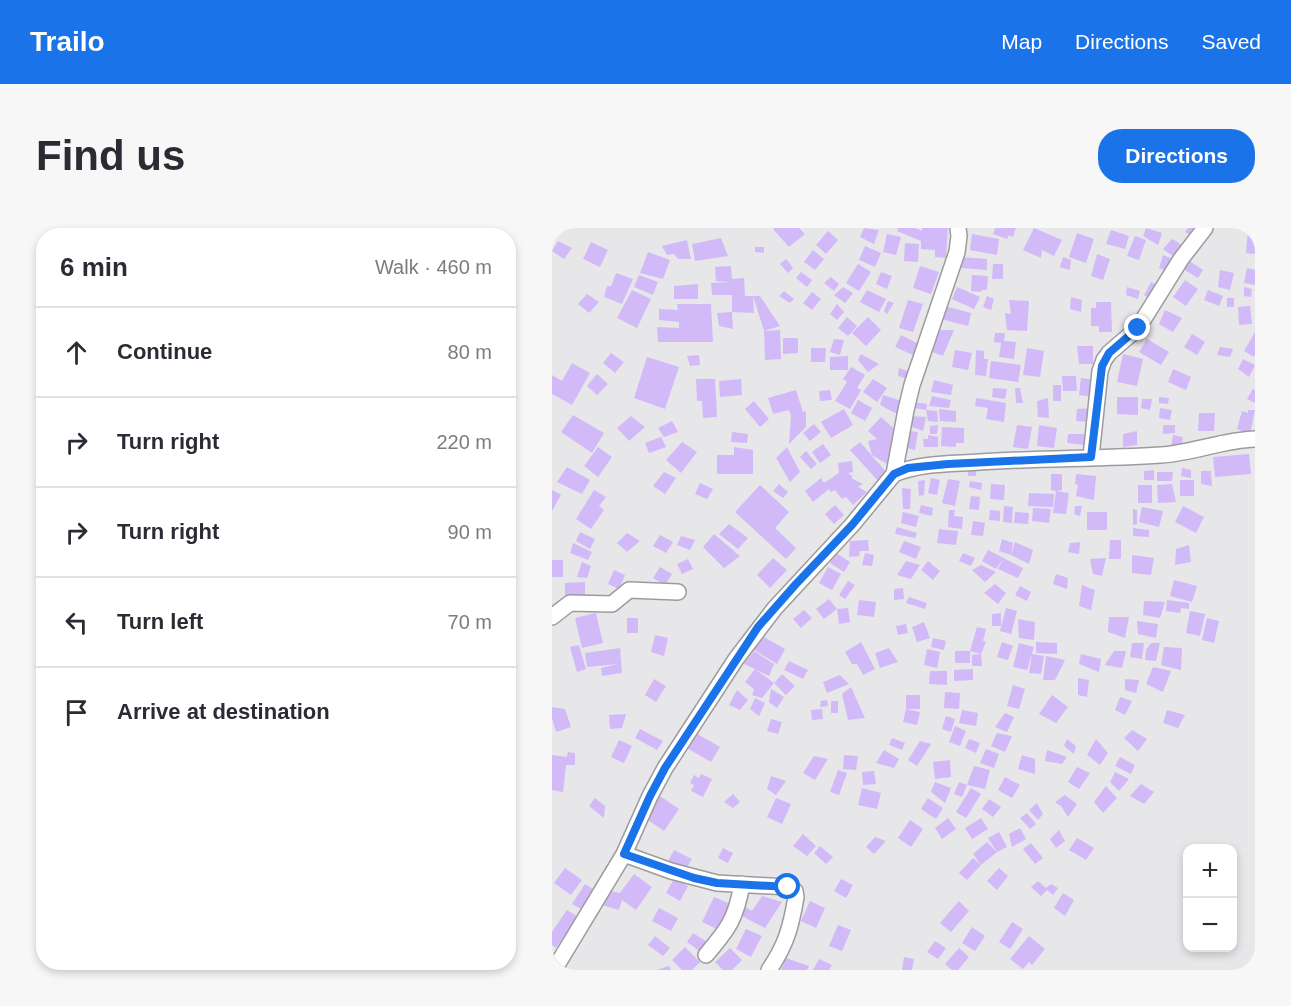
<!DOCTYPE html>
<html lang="en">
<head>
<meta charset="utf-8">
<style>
	:root { --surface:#fff; --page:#f7f7f7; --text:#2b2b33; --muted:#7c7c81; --line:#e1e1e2; --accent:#1a73e8 }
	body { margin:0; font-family:Arial,sans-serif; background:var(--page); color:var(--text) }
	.controls { position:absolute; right:18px; bottom:18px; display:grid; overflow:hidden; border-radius:12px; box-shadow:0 3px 9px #0003 }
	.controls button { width:54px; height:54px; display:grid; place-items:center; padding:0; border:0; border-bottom:2px solid var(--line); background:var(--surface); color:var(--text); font:30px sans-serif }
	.stop { position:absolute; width:18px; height:18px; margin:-14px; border:4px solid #1a73e8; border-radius:50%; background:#fff }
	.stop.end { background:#1a73e8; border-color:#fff; box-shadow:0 2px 6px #0008 }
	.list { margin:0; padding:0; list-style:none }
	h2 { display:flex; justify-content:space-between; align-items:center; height:78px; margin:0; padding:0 24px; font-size:26px }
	h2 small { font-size:20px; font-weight:400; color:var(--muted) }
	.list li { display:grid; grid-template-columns:39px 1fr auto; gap:18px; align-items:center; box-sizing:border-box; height:90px; padding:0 24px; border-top:2px solid var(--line) }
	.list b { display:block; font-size:22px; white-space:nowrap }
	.list em { font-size:20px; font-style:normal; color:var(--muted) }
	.icon { flex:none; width:33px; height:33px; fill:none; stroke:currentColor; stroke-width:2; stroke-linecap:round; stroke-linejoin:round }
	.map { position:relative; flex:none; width:703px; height:742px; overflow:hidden; border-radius:24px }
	header { display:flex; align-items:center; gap:36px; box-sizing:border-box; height:84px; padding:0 30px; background:var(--accent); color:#fff }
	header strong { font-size:28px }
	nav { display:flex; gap:33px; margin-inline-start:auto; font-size:21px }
	.intro { display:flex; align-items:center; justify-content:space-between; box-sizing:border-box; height:144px; padding:0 36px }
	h1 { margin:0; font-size:42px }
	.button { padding:15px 27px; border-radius:24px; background:var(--accent); color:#fff; font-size:21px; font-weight:700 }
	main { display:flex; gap:36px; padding:0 36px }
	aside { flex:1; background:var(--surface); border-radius:24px; box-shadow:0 3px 9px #0003 }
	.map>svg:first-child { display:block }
	.building { fill:#d2baf9 }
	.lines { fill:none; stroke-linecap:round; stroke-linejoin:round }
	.minor-casing { stroke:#9c9b9e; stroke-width:18 }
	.minor { stroke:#fff; stroke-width:15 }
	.route { stroke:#1a73e8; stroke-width:8 }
</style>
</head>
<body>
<header>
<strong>Trailo</strong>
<nav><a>Map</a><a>Directions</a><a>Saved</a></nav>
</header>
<div class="intro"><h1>Find us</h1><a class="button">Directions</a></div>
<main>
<aside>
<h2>6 min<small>Walk · 460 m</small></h2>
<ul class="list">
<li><svg class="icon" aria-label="ahead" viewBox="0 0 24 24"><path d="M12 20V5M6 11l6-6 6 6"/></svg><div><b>Continue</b></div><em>80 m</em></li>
<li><svg class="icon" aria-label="right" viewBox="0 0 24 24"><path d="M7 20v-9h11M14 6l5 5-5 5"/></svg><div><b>Turn right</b></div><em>220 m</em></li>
<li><svg class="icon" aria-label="right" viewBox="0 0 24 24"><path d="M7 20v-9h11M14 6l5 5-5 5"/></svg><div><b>Turn right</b></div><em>90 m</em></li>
<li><svg class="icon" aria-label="left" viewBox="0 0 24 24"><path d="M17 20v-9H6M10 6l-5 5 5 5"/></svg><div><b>Turn left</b></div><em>70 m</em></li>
<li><svg class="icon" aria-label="arrive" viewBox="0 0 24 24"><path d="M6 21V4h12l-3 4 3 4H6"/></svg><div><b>Arrive at destination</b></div></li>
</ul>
</aside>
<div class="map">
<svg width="703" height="742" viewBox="0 0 703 742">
	<rect width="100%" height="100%" fill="#e7e6e9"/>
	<path class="building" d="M223 0H247L253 6 237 19 221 1Z
		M312 0 327 2 322 16 308 9Z
		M346 0H363L370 3V0H396L394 30 383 29V22L369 21V13L345 3Z
		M443 0H464L461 9 457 7 455 11 441 6Z
		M482 0 510 12 502 28 490 22 489 30 471 22Z
		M594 0 610 5 606 17 591 8Z
		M636 0H642L646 3 641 9 633 4Z
		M696 1 703 2V26L694 25Z
		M559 2 577 8 573 21 554 16Z
		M276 3 286 12 274 26 264 17Z
		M525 5 542 11 534 35 517 29Z
		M335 6 349 9 344 27 331 24Z
		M420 6 447 11 445 27 418 22Z
		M583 8 594 12 587 32 575 28Z
		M169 10 176 28 143 33 140 16Z
		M620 11 632 18 622 29 611 21Z
		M135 12 139 31H126L122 26 115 27 110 18Z
		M6 13 20 20 12 31 0 23Z
		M39 14 56 22 48 39 31 31Z
		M353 15 367 16 366 34 352 33Z
		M313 18 329 25 323 39 307 32Z
		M203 19H212V25L203 24Z
		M261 22 272 31 263 42 252 34Z
		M96 24 118 32 111 51 88 45Z
		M545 26 558 31 551 52 539 48Z
		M611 27 621 31 617 44 607 40Z
		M409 29 435 31V42L409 40Z
		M511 29 519 32 518 42 508 39Z
		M234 31 241 40 236 45 228 36Z
		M636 32 651 42 646 50 631 41Z
		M306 36 319 44 307 63 294 55Z
		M441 36H451V51H440Z
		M179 38 180 51 192 50 193 68H201L202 85 180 84V67H160L159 55 178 54 164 53 163 39Z
		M368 38 387 44 379 66 361 60Z
		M695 40 703 42V57L692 55Z
		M668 42 682 45 678 62 666 59Z
		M249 44 260 52 255 59 244 50Z
		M329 44 340 48 335 61 324 56Z
		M64 45 81 51 70 76 52 69 55 58H59Z
		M87 47 106 54 101 67 82 59Z
		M420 47 436 48 435 62H430L429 64 419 63Z
		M279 49 287 56 282 63 272 55Z
		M633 52 646 61 634 78 621 69Z
		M599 54 608 59 600 72 592 67Z
		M146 56V71H122V58Z
		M291 59 301 65 293 75 282 67Z
		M405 59 428 69 422 81 400 71Z
		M575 59 588 63 586 71 574 67Z
		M692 59 700 61 699 69 692 68Z
		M80 62 99 71 85 100 65 90Z
		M315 62 334 71 327 84 308 74Z
		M656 62 671 68 667 78 652 72Z
		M232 63 242 71 238 75 227 68Z
		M260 64 269 71 260 82 251 75Z
		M35 66 47 74 37 85 26 76Z
		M201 68H208L228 98 212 103Z
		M435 68 442 71 439 82 431 79Z
		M519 69 530 72 529 84 518 81Z
		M675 70H682V79H675Z
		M356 72 371 76 361 104 347 100Z
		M457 72 477 73 475 103 455 102 453 85 459 86Z
		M336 73 342 75 335 86 332 83Z
		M544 74H559L560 104H547V98H539V80H544Z
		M125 76H159L161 114H106L105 99 127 100V94L107 92V81L126 82Z
		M285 76 292 84 285 92 278 86Z
		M392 78 419 85 416 98 389 91Z
		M698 78 700 96 687 97 686 79Z
		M613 82 630 90 621 104 607 96Z
		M180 84 181 101 167 98 165 85Z
		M295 89 305 98 296 108 286 100Z
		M316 89 329 102 314 118 300 105Z
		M228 102 229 131 213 132 212 103Z
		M387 102H402L391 128 378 123Z
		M703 104V127L702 129 692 123Z
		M443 105H453L452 113 464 114 462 131 447 129 449 115 442 114Z
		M640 106 653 114 645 127 632 119Z
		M349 107 367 116 361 127 343 119Z
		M231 110H246V125L231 126Z
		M282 111 292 112 288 127 278 124Z
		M595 111 617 124 609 137 587 124Z
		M525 118H541V136H527Z
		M668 119 681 121 678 129 665 127Z
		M259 120H274L273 134H259Z
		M475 120 492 123 488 149 471 147Z
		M403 122 420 125 416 142 400 139Z
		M424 122 432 123V131H436L434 148 423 147Z
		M59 125 72 134 63 145 51 135Z
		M309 126 327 136 316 144 306 132Z
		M571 126 591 131 585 158 565 154Z
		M147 127 148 137 138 138 135 128Z
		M296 128V142H278V129Z
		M95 129 127 139 113 181 82 170Z
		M691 131 703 137 697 149 686 141Z
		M439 133 469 137 466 154 437 150Z
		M20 135 38 145 20 177 0 166V147L10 153Z
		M299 139 313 147 305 160 309 162 298 181 283 173 295 154 291 151Z
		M347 140 359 144 356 151 346 148Z
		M621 141 639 149 634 162 616 154Z
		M45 146 56 156 45 167 35 158Z
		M510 148H524L525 163H511Z
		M529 150 543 152 542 169 527 167Z
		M144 151H163L165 189 151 190 150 173H145Z
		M189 151 190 167 168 169 167 153Z
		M321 151 335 160 325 174 311 164Z
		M382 152 401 157 399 167 379 164Z
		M501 157H509V173H501Z
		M441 160 455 161 453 171 440 169Z
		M463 160H468L471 175H464Z
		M701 161 703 162V175L695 171Z
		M244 162 251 184 254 183V199L237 216 239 188 237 182 221 186 216 170Z
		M278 162 280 172 268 173 267 163Z
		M331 167 350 173 345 186 328 177Z
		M380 168 399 172 397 180 377 178Z
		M565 169H586V187L565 186Z
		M607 169 617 170 616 176 607 175Z
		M424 170 454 175 452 194 434 191 436 180 423 178Z
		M496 170 497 190 486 189 485 173Z
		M590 171H600L598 182 589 180Z
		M306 172 320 180 313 193 299 185Z
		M202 173 217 191 208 199 193 181Z
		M362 174 375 176 374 182 362 180Z
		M541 180 538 194 524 193 525 181Z
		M608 180 620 182 618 192 607 190Z
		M292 181 301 197 279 210 269 194Z
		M387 181 404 183V194L388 193Z
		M374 182 385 183 386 194 376 193Z
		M696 182H703L698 206 685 201 690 183 696 185Z
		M647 185H663L662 203H646Z
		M21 187 52 205 40 225 9 204Z
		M79 188 93 199 77 213 65 200Z
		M358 188 374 189 371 203 357 198Z
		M329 189 347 205 340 239 320 227 316 213 325 211 316 203Z
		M120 193 126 204 112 209 106 200Z
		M262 196 269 204 258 213 251 205Z
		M386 197 385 206H378V198Z
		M465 197 480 199 476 221 461 219Z
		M487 197 505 200 502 220 485 218Z
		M611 197H623V205L611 206Z
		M390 199 412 200V215H404V219L389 218Z
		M358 203 366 204 363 222 355 220Z
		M585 203V217L571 219V206Z
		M180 204 196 206 195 215 179 214Z
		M516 206H534L533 217 515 215Z
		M376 207 386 209V219H372L371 211H376Z
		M621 207 631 209 629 221 619 219Z
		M109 209 114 219 97 225 93 215Z
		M130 214 145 224 129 245 114 232Z
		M308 214 336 246 327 254 298 222Z
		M271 216 279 227 268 235 260 224Z
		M46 219 60 229 46 249 32 238Z
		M182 219 201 222V246H165V227H182Z
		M235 219 248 244 238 254 224 230Z
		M254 223 265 236 259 241 248 229Z
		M697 226 699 246 663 249 661 229Z
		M300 233 301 244 296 245 301 249 299 250 311 256 306 259 315 264 301 277 294 269 290 271 283 262 279 264 277 261 261 274 253 263 269 250 272 255 287 245 286 235Z
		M15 239 38 252 30 266 5 254Z
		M630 240 639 242V250L629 248Z
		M602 242V252H592V243Z
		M416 243H424V248H416Z
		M649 243H659L660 258 649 256Z
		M112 244 124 250 113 266 101 258Z
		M605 244H621L620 253H605Z
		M499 246H510V262L504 263 517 265 514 286 501 285 504 263 499 262Z
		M524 246 544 248 542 272 524 268 526 257 523 256Z
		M379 250 388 252 385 267 376 265Z
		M396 251 408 253 403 278 390 275Z
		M373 252 372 267 367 268 366 253Z
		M628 252H642V268H628Z
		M418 253 430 255 429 262 417 259Z
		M148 255 161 261 155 271 143 266Z
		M227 256 236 264 231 270 221 263Z
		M439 256 453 257 452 272 438 271Z
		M620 256 624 274 606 275 605 257Z
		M208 257 237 284 223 300 244 320 234 331 183 284Z
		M586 257H600V275H586Z
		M350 260 359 261 358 281H351Z
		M0 262 9 267 0 283Z
		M42 262 54 269 47 278 52 282 39 301 24 291Z
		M477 265 502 266 501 279 476 278Z
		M419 268 428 269 427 282 417 281Z
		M283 277 292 287 282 296 273 286Z
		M369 277 381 280 380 288 367 285Z
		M452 278 461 279 460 295 451 294Z
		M523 278H530L528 288 522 286Z
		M631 278 652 289 644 305 623 294Z
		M590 279 611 283 607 299 587 294Z
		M481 280 499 281 497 295 480 293Z
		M581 281 585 282V296L581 297Z
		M397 282H403L402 288 411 289 410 301 396 299Z
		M438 282 448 283V293L437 292Z
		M351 284 367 288 364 299 349 295Z
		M463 284 477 285 476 296 462 295Z
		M535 284H555V302H535Z
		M421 293 433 295 431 308 419 307Z
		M177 296 196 310 186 321 167 306Z
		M345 299 365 305 363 310 343 306Z
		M581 300 597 302V309L581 308Z
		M387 301 406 303 404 317 385 315Z
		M28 304 43 311 38 321 24 313Z
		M75 305 88 313 75 324 65 315Z
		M162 306 188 328 172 340 151 319Z
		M108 307 121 314 114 325 101 318Z
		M129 308 143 312 138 322 125 317Z
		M450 311 461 315 459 327 447 323Z
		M316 312 317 323H308L307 328 297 329 298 313Z
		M558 312H569V331H557Z
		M352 313 369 319 364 331 347 324Z
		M463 314 481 322 477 336 459 327Z
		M528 314 527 326 516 324 518 315Z
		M21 315 40 324 36 332 18 325Z
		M637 317 639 334 623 337 624 321Z
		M436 322 471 340 466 350 446 341 451 331 444 341 430 333Z
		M284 325 298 334 292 344 278 335Z
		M313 325 322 327 320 338 310 337Z
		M411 325 423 330 419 338 407 333Z
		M580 327 602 330 599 347 580 345Z
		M221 330 235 342 218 360 205 347Z
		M554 330 550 348 541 346 538 331Z
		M136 331 141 341 130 346 125 336Z
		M0 332H11V349H0Z
		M354 333 368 337 359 351 345 347Z
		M376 333 388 343 381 352 369 342Z
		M30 334 39 338 35 350 25 349Z
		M429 337 444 344 433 354 420 342Z
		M108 339 120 346 113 357 101 350Z
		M276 339 289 346 280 362 267 355Z
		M62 342 73 347 67 361 56 356Z
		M504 346 516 350 515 361 501 356Z
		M622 352 645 358 640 374 618 368Z
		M296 353 303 357 293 371 287 367Z
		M33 354V370L13 371V355Z
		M443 356 454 365 446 376 432 365Z
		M530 357 543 362 539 382 527 378Z
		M468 358 479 364 475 373 463 367Z
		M351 360 352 371 342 372V361Z
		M357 369 375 375 373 381 354 375Z
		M277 371 285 381 296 380 298 394 287 396 285 381 272 391 264 381Z
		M307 372 324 374 322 389 305 387Z
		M615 372 637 375V381L629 380 628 385 614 383Z
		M592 373 613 374 608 390 591 387Z
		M454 380 465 383 459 406 448 403Z
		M252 382 260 390 249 400 241 391Z
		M638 383 653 386 648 408 634 405Z
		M44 385 51 415 30 420 23 390Z
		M449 385V398H440V386Z
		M557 389H577L573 410 556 404Z
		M75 390H86V405H75Z
		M655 390 667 393 662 415 650 412Z
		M466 391 483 394 482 412 467 410Z
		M585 393 606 396 604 410 586 406Z
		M372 394 378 410 365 414 360 399Z
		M354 396 356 405 346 407 344 398Z
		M425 399 434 401 431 413 434 414 429 426 418 423Z
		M207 406 233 421 225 436 199 420Z
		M103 407 116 410 112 428 99 424Z
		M381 410 394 413 392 422 379 419Z
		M309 414 323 441 311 447 305 436H300L293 424Z
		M450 414 461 418 456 432 445 429Z
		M484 414 505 415V426L484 425Z
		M467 415 482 419 475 442 461 439Z
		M580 415H592L590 431 578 429Z
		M599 415H608L604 433 593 432 594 422Z
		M27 417 34 441 25 444 18 419Z
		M612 419 630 420 629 442 609 437Z
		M68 420 70 445 50 448 49 440 66 436 35 439 33 425Z
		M337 420 346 434 328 440 323 425Z
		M375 421 388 424 385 440 372 437Z
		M202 423 222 436 217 448 203 441 222 455 210 470 200 467 202 461 193 454 203 441 192 436Z
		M403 423H418V435H403Z
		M562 423H574L570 440 553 437Z
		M429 426 430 438H420V427Z
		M480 426 492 428 489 446 477 445Z
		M529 426 549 431 547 444 527 436Z
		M494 428 513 432 503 452H491Z
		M237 433 256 442 251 451 232 442Z
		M601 439 619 443 611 464 594 456Z
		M421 441V452L402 453V442Z
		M378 443H395V457L377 456Z
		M230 446 243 458 234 467 222 455Z
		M288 447 297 456 275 465 271 454Z
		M526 450 537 452 535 469 526 467Z
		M102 451 114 458 104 474 93 467Z
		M573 451 587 452 584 465 573 462Z
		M461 457 473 461 467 481 455 478Z
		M299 459 313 490 296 492 290 466Z
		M219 461 232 469 225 480 217 474Z
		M185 462 196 472 188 482 177 477Z
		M393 464 408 465 407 481 392 480Z
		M354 467H368V481H354L368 484 365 497 351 494 354 481Z
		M500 467 516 479 504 495 487 486Z
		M568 469 580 473 573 487 563 482Z
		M203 470 213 475 207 488 198 481Z
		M275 472 276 478 268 479 269 473Z
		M279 473H286V485H279Z
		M0 479 13 481 19 499 4 504 0 490Z
		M270 481 271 491 260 492 259 482Z
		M410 482 426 485 424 498 407 495Z
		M615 482 633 487 626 500 611 495Z
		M453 485 462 489 455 504 443 499Z
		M74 486 70 500 58 501 57 487Z
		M394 488 403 491 399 504 390 501Z
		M219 491 230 494 226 506 215 503Z
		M403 498 414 503 408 518 397 514Z
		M88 501 111 513 105 522 83 510Z
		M580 502 595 511 586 523 572 510Z
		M142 504 168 519 159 534 133 519Z
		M445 505 460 508 453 524 439 518Z
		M340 510 353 515 350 522 337 517Z
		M417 511 428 515 424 525 413 520Z
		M515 511 524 518 522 526 512 518Z
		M544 511 556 525 548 537 535 527Z
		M67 512 80 518 72 535 59 529Z
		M368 513 379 516 365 538 356 532Z
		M434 521 447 526 442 540 428 535Z
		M332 522 347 531 342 540 324 535Z
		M495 522 515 529 510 536 493 533Z
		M16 524 23 525V537H14L11 564 0 562V527L15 529Z
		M292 527 306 528 304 542 291 541Z
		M470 527 483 531V546L466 541Z
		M262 528 276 531 263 552 251 545Z
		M568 529 583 537 579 546 563 538Z
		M398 532 399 549 383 551 381 534Z
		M422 538 438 542 433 561 415 557 410 569 402 566 407 554 415 557Z
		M525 539 538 545 527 561 516 554Z
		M286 542 295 545 287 567 278 564Z
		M322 543 324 556 311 557 310 544Z
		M563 544 577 551 567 563 558 554Z
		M149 546 160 551 151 569 139 563 142 557 138 555 142 547 147 550Z
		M219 548 234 553 224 567 215 561Z
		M453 549 468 557 460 570 446 562Z
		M383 554 399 560 393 575 379 564Z
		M589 556 602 564 592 576 578 568Z
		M554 558 565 570 551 585 542 574Z
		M310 560 329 565 325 581 306 577Z
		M419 560 429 566 414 590 404 584Z
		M181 566 188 574 181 580 172 574Z
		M513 567 525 576 516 589 509 578 503 574Z
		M108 568 127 581 112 603 93 590Z
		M43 570 53 578 52 590 37 578Z
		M224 570 239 576 230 596 215 589Z
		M376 570 391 580 384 591 369 581Z
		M437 571 449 579 441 589 430 581Z
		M485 575 491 586 486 592 477 582Z
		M475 585 484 596 478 601 468 590Z
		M396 590 404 601 390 611 383 600Z
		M429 590 436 601 420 611 413 600Z
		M358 592 371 601 359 619 346 610Z
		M468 600 474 611 460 619 457 606Z
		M507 602 513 613 504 620 498 611Z
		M447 604 455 619 445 624 436 610Z
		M251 606 264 618 255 628 241 618Z
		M323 609 334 613 322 626 314 619Z
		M525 610 542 620 534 632 517 622Z
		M435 614 445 624 429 637 421 626Z
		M479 615 491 630 483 636 471 621Z
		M268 618 281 629 274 636 262 625Z
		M171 620 181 625 176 635 166 630Z
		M122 622 140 631 132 644 115 635Z
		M421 630 429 637 415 652 407 645Z
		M13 640 30 652 19 667 2 655Z
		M447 640 456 648 445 662 435 653Z
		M82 646 100 659 84 682 70 672 67 682 50 677 54 662 68 665Z
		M122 651 136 658 128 673 114 665Z
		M289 651 301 657 294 670 282 663Z
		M486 653 494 660 499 656 506 660 501 667 495 662 489 668 479 659Z
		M33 656 41 661 29 681 20 676Z
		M511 665 522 672 513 688 502 680Z
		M210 668 230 674 213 700 190 688 193 679 200 683Z
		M162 669 181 677 169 703 150 694Z
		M258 673 273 680 264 700 249 693Z
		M407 673 417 683 399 704 388 695Z
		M107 680 126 690 119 703 100 693Z
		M15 682 26 689 4 720 0 717V704Z
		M460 694 471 701 458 721 447 714Z
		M286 697 299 702 290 723 277 718Z
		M420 699 433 708 423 723 410 715Z
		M194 701 210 708 199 729 184 721Z
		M141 705 157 715 150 725 135 714Z
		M103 708 118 720 111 728 96 717Z
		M477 708 493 721 480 737 477 734 471 741 458 731Z
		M383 713 394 720 386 731 375 724Z
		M133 719 148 734 140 742H130L120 732Z
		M178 720 190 732 180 742H171L163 734Z
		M407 720 417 729 406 742H400L393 736Z
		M352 729 362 731 360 742H350Z
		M234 730 257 738 255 742H229Z
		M267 731 280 737 277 742H261Z
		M117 738 119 742H105Z"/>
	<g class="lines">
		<g class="minor-casing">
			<path id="minor" d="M539 229 548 143 552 132 557 125 586 100 629 31 653 0
				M342 246C368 235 398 236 427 234 488 230 548 231 609 227 641 225 671 212 703 211
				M0 389 18 375 60 376 77 362 126 364
				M72 626 119 643 165 655 236 659 243 663 244 669C239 699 234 717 217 742
				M154 727C176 701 184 691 190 656
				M2 742 72 626 98 568 113 540 184 431 223 380 300 297 342 246 354 182 360 157 405 24 407 8 406 0"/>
		</g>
		<use href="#minor" class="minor"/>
	</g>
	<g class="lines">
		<path class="route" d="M236 659 165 655 142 650 72 626 98 568 113 540 206 399 244 356 300 297 342 246 356 240 396 236 539 229 550 138 557 125 586 100"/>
	</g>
</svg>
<div class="controls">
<button>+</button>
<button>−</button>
</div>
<div class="stop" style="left:236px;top:659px"></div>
<div class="stop end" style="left:586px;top:100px"></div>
</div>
</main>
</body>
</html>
